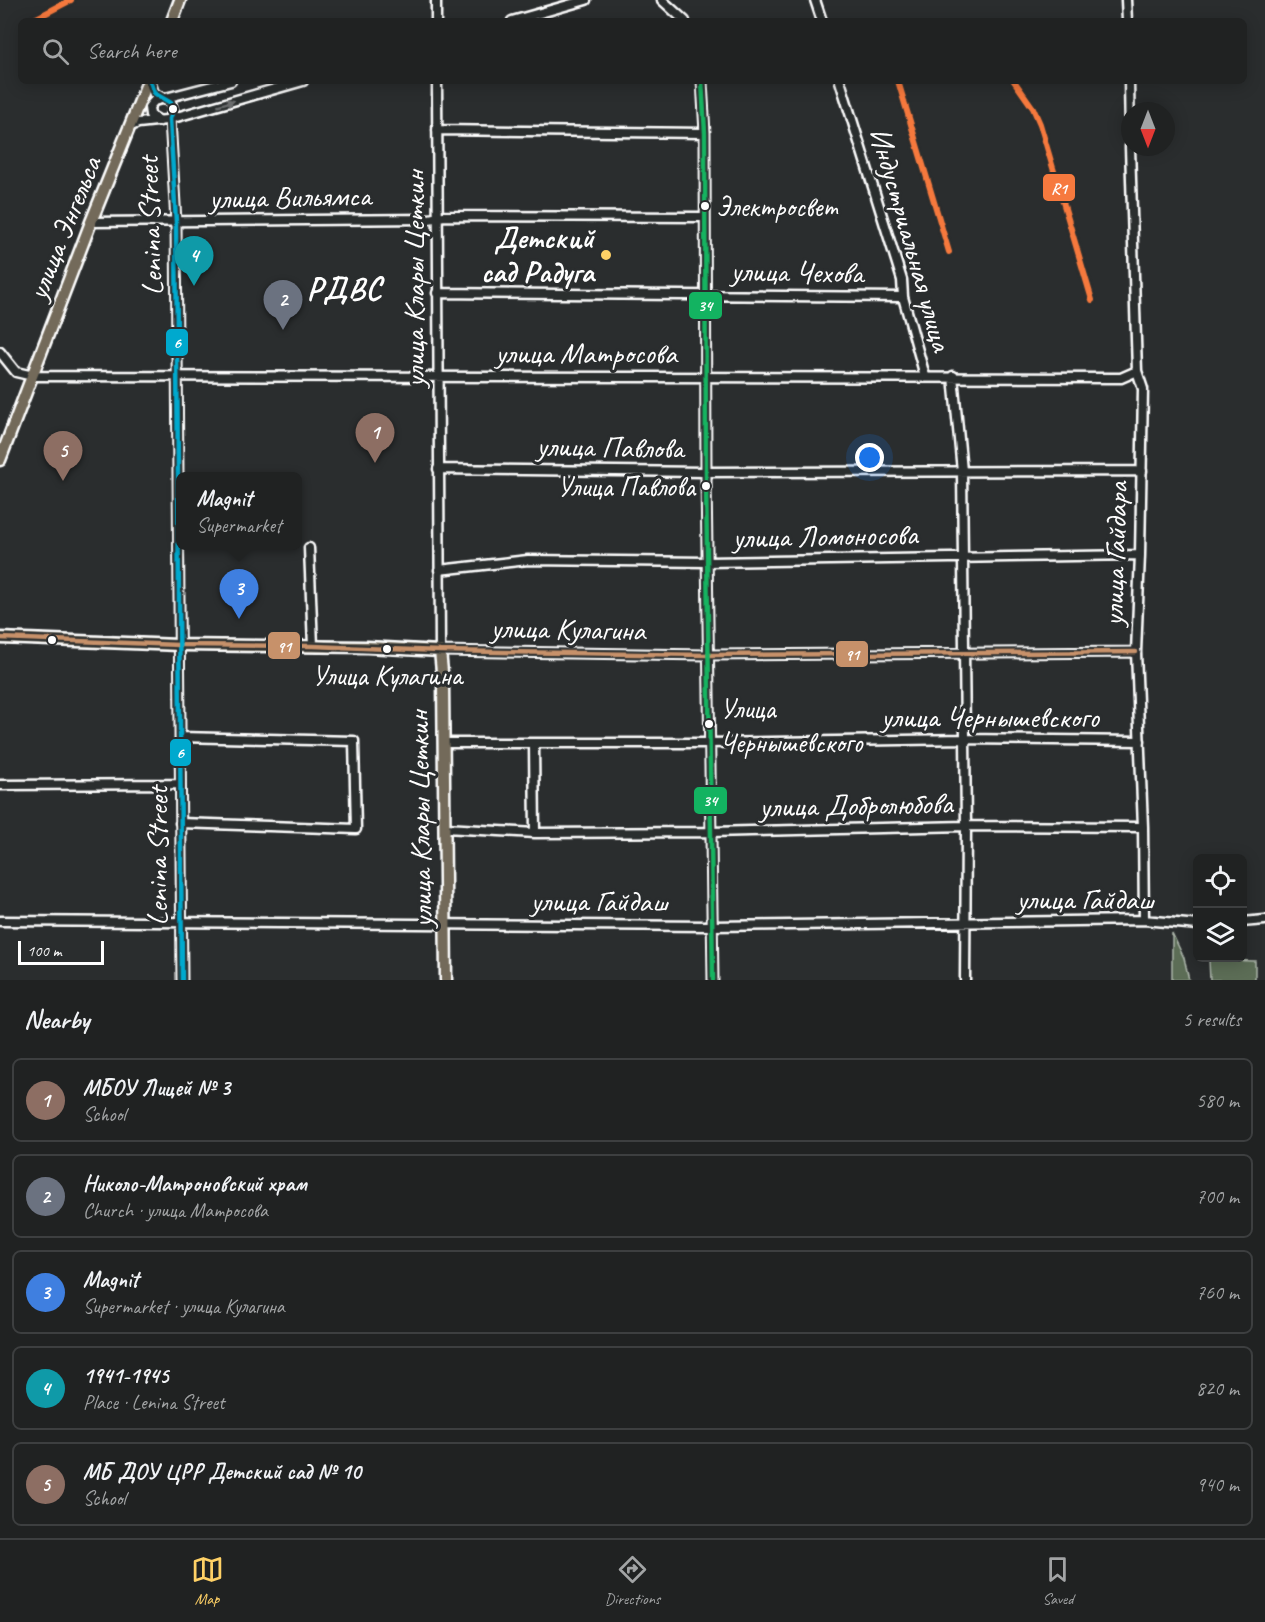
<!DOCTYPE html>
<html lang="en">
<head>
<meta charset="utf-8">
<style>
	:root { --surface:#202222; --page:#2d2f2f; --text:#f1f3f6; --muted:#a2a4a5; --line:#3d3f40; --accent:#ffd166 }
	body { margin:0; font-family:Caveat,sans-serif; background:var(--page); color:var(--text) }
	.controls { position:absolute; right:18px; bottom:18px; display:grid; overflow:hidden; border-radius:9px; box-shadow:0 3px 15px #0003 }
	.controls button { width:54px; height:54px; display:grid; place-items:center; padding:0; border:0; border-bottom:2px solid var(--line); background:var(--surface); color:var(--text); font:30px sans-serif }
	.compass { position:absolute; left:1121px; top:102px; width:54px; height:54px; border-radius:50%; background:var(--surface); box-shadow:0 3px 15px #0003; rotate:180deg }
	.scale { position:absolute; left:18px; bottom:15px; width:86px; box-sizing:border-box; padding-left:6px; border:3px solid #fff; border-top:0; font-size:16px; line-height:21px; white-space:nowrap; color:#fff; -webkit-text-stroke:4px #2a2d2e; paint-order:stroke }
	.you { position:absolute; left:870px; top:458px; width:21px; height:21px; margin:-15px; border:4px solid #fff; border-radius:50%; background:#1a73e8; box-shadow:0 0 0 9px #1a73e833 }
	.badge { display:grid; place-items:center; width:39px; height:39px; border-radius:50%; background:var(--accent); color:#fff; font-size:20px; font-weight:700 }
	.pin { position:absolute; translate:-50% -50px; filter:drop-shadow(0 2px 3px #0008) }
	.pin::after { content:''; position:absolute; top:32px; width:21px; height:18px; background:inherit; clip-path:polygon(0 0,100% 0,50% 100%) }
	.popup { position:absolute; left:176px; top:472px; width:126px; height:78px; box-sizing:border-box; display:grid; place-content:center; border-radius:9px; background:var(--surface); filter:drop-shadow(0 2px 4px #0005); font-size:20px; white-space:nowrap; color:var(--muted) }
	.popup b { font-size:22px; color:var(--text) }
	.popup::after { content:''; position:absolute; left:50%; top:100%; margin-left:-12px; border:12px solid transparent; border-top-color:var(--surface) }
	.list { margin:0; padding:0; list-style:none }
	h2 { display:flex; justify-content:space-between; align-items:center; height:78px; margin:0; padding:0 24px; font-size:26px }
	h2 small { font-size:20px; font-weight:400; color:var(--muted) }
	.list li { display:grid; grid-template-columns:39px 1fr auto; gap:18px; align-items:center; box-sizing:border-box; height:84px; margin:0 12px 12px; padding:0 12px; border:2px solid var(--line); border-radius:9px }
	.list b { display:block; font-size:22px; white-space:nowrap }
	.list p { margin:0; font-size:20px; white-space:nowrap; color:var(--muted) }
	.list em { font-size:20px; font-style:normal; color:var(--muted) }
	.icon { flex:none; width:33px; height:33px; fill:none; stroke:currentColor; stroke-width:2; stroke-linecap:round; stroke-linejoin:round }
	.map { position:relative; flex:none; width:1265px; height:980px; overflow:hidden }
	.search { position:absolute; background:var(--surface); box-shadow:0 3px 15px #0003; left:18px; right:18px; top:18px; height:66px; display:flex; align-items:center; gap:15px; box-sizing:border-box; padding:0 21px; border-radius:9px; color:var(--muted); font-size:22px }
	.sheet { height:558px; background:var(--surface) }
	nav { display:flex; justify-content:space-around; align-items:center; box-sizing:border-box; height:84px; border-top:2px solid var(--line); background:var(--surface); font-size:16px; color:var(--muted) }
	nav a { display:grid; justify-items:center; gap:3px }
	nav .on { color:var(--accent) }
	.map>svg:first-child { display:block }
	.green { fill:#5b6d57; stroke:#adb6ab; stroke-width:1.5 }
	.lines { fill:none; stroke-linecap:round; stroke-linejoin:round }
	.minor-casing { stroke:#fff; stroke-width:13 }
	.major-casing { stroke:#fff; stroke-width:15 }
	.minor { stroke:#2a2d2e; stroke-width:8 }
	.major { stroke:#736b5a; stroke-width:10 }
	.bus-1-casing { stroke:#2a2d2e; stroke-width:9 }
	.bus-2-casing { stroke:#2a2d2e; stroke-width:9 }
	.bus-3-casing { stroke:#2a2d2e; stroke-width:9 }
	.bus-1 { stroke:#c7916a; stroke-width:4.5 }
	.bus-2 { stroke:#13b361; stroke-width:4.5 }
	.bus-3 { stroke:#00a9ce; stroke-width:4.5 }
	.rail-1-casing { stroke:#2a2d2e; stroke-width:10 }
	.rail-1 { stroke:#f6793e; stroke-width:6 }
	.oneway { fill:#6a6c6d }
	.bus-dot { fill:#fff; stroke:#2a2d2e; stroke-width:2 }
	.poi-dot { fill:#ffd166; stroke:#2a2d2e; stroke-width:2 }
	.labels { text-anchor:middle; dominant-baseline:central; stroke-width:6; stroke-linejoin:round; paint-order:stroke }
	.bus-label { font-size:28px; fill:#fff; stroke:#2a2d2e; text-anchor:start }
	.street-label { font-size:30px; fill:#fff; stroke:#2a2d2e }
	.poi-label { font-size:30px; font-weight:bold; fill:#fff; stroke:#2a2d2e; text-anchor:end }
	.neighbourhood-label { font-size:32px; font-weight:bold; fill:#fff; stroke:#2a2d2e }
	.line-badge { stroke:#2a2d2e; stroke-width:2 }
	.badge-label { font-size:16px; text-anchor:middle; font-weight:bold; fill:#fff }
</style>
</head>
<body>
<div class="map">
<svg width="1265" height="980" viewBox="0 0 1265 980">
	<rect width="100%" height="100%" fill="#2a2d2e"/>
	<filter id="ink" filterUnits="userSpaceOnUse"><feTurbulence type="fractalNoise" baseFrequency=".0167" numOctaves="2"/><feDisplacementMap in="SourceGraphic" scale="12" xChannelSelector="R" yChannelSelector="G"/><feConvolveMatrix kernelMatrix="1 2 1 2 8 2 1 2 1" color-interpolation-filters="sRGB"/></filter>
	<g filter="url(#ink)">
		<path class="green" d="M1172 933 1184 958 1189 980H1172Z
			M1209 960 1255 961V980H1210Z"/>
		<g class="lines">
			<g class="minor-casing">
				<path id="minor" d="M436 0V21
					M662 0 685 21
					M815 0 822 21
					M1126 0 1127 21
					M512 21 586 0
					M150 81 154 93 171 103 173 110 170 119 176 222 182 980
					M437 81 440 651 708 655 1136 652
					M702 81 705 133 706 480 713 980
					M840 81 902 280 903 297 925 376
					M1129 81 1130 138
					M160 121 150 115 149 107 154 101 231 81
					M131 126 138 123 166 120 303 81
					M437 130 705 133
					M1130 147 1137 371 1143 389 1140 555 1136 652 1143 827 1144 920
					M91 222 429 219 444 216 705 217
					M437 293 903 297
					M0 352 16 372 33 376 1121 378 1137 371
					M953 376 962 471 966 826 965 980
					M438 469 706 472 1142 471
					M309 548 313 646
					M439 570 528 560 707 562 1140 555
					M180 737 354 741 356 829 180 823
					M444 743H709L966 739 1140 741
					M534 744 535 833
					M0 785 180 784
					M445 828 535 833 711 832 966 826 1143 827
					M0 921 712 926 1144 920 1198 925
					M1242 922 1265 920"/>
			</g>
			<g class="major-casing">
				<path id="major" d="M172 21 180 0
					M0 460 91 222 148 81
					M0 638 179 645 367 647 440 651 443 682 446 980"/>
			</g>
			<use href="#minor" class="minor"/>
			<use href="#major" class="major"/>
			<g class="bus-1-casing">
				<path id="bus-1" d="M0 638 179 645 313 646 440 651 708 655 1136 652"/>
			</g>
			<g class="bus-2-casing">
				<path id="bus-2" d="M702 81 705 133 706 480 713 980"/>
			</g>
			<g class="bus-3-casing">
				<path id="bus-3" d="M150 81 154 93 171 103 173 110 170 119 176 222 182 980"/>
			</g>
			<use href="#bus-1" class="bus-1"/>
			<use href="#bus-2" class="bus-2"/>
			<use href="#bus-3" class="bus-3"/>
			<g class="rail-1-casing">
				<path id="rail-1" d="M31 21 71 0
					M898 81 949 252
					M1014 81 1033 108 1040 124 1092 300"/>
			</g>
			<use href="#rail-1" class="rail-1"/>
		</g>
		<defs><path id="oneway-solid" d="M-6-.8H1V-3.2L6.5 0L1 3.2V.8H-6Z" transform="scale(1.5)"/></defs>
		<use class="oneway" href="#oneway-solid" transform="translate(226 103) rotate(-16)"/>
	</g>
	<g class="bus-dot">
		<circle cx="173" cy="109" r="5"/>
		<circle cx="705" cy="206" r="5"/>
		<circle cx="706" cy="486" r="5"/>
		<circle cx="52" cy="640" r="5"/>
		<circle cx="387" cy="649" r="5"/>
		<circle cx="709" cy="724" r="5"/>
	</g>
	<circle class="poi-dot" cx="606" cy="255" r="6"/>
	<g class="labels">
		<g class="bus-label">
			<text x="716" y="206">Электросвет</text>
			<text x="695" y="486" text-anchor="end">Улица Павлова</text>
			<text x="387" y="675" text-anchor="middle">Улица Кулагина</text>
			<text x="720" y="708">Улица<tspan x="720" dy="34">Чернышевского</tspan></text>
		</g>
		<g class="street-label">
			<text transform="translate(290 197) rotate(-1)">улица Вильямса</text>
			<text transform="translate(150 226) rotate(-92)">Lenina Street</text>
			<text transform="translate(64 228) rotate(-68)">улица Энгельса</text>
			<text transform="translate(911 239) rotate(74)">Индустриальная улица</text>
			<text transform="translate(797 272) rotate(1)">улица Чехова</text>
			<text transform="translate(414 279) rotate(-90)">улица Клары Цеткин</text>
			<text x="586" y="353">улица Матросова</text>
			<text transform="translate(610 447) rotate(1)">улица Павлова</text>
			<text transform="translate(825 536) rotate(-1)">улица Ломоносова</text>
			<text transform="translate(1115 554) rotate(-88)">улица Гайдара</text>
			<text transform="translate(568 629) rotate(1)">улица Кулагина</text>
			<text x="990" y="717">улица Чернышевского</text>
			<text transform="translate(856 805) rotate(-1)">улица Добролюбова</text>
			<text transform="translate(420 819) rotate(-91)">улица Клары Цеткин</text>
			<text transform="translate(157 856) rotate(-90)">Lenina Street</text>
			<text x="1085" y="899">улица Гайдаш</text>
			<text x="599" y="901">улица Гайдаш</text>
		</g>
		<g class="poi-label">
			<text x="594" y="238">Детский<tspan x="594" dy="34">сад Радуга</tspan></text>
		</g>
		<g class="neighbourhood-label">
			<text x="344" y="288">РДВС</text>
		</g>
	</g>
	<g class="line-badge">
		<rect x="1042" y="173" width="34" height="29" rx="6" fill="#f6793e"/>
		<rect x="688" y="291" width="35" height="29" rx="6" fill="#13b361"/>
		<rect x="165" y="328" width="24" height="29" rx="6" fill="#00a9ce"/>
		<rect x="267" y="631" width="34" height="29" rx="6" fill="#c7916a"/>
		<rect x="835" y="640" width="34" height="28" rx="6" fill="#c7916a"/>
		<rect x="169" y="738" width="23" height="29" rx="6" fill="#00a9ce"/>
		<rect x="693" y="786" width="35" height="29" rx="6" fill="#13b361"/>
	</g>
	<g class="badge-label">
		<text x="1059" y="194">R1</text>
		<text x="705" y="311">34</text>
		<text x="177" y="348">6</text>
		<text x="284" y="652">91</text>
		<text x="852" y="660">91</text>
		<text x="180" y="758">6</text>
		<text x="710" y="806">34</text>
	</g>
</svg>
<div class="controls">
<button><svg class="icon" aria-label="locate" viewBox="0 0 24 24"><circle cx="12" cy="12" r="6"/><path d="M12 2v4M12 18v4M2 12h4M18 12h4"/></svg></button>
<button><svg class="icon" aria-label="layers" viewBox="0 0 24 24"><path d="M12 4l9 5-9 5-9-5zM3 14l9 5 9-5"/></svg></button>
</div>
<svg class="compass" viewBox="-18 -18 36 36"><path d="M0-13l5 13h-10z" fill="#e53935"/><path d="M0 13l5-13h-10z" fill="#a2a4a5"/></svg>
<div class="scale">100 m</div>
<div class="you"></div>
<div class="pin badge" style="left:375px;top:463px;background:#8d6e63">1</div>
<div class="pin badge" style="left:283px;top:330px;background:#6b7280">2</div>
<div class="pin badge" style="left:239px;top:619px;background:#3f7fe0">3</div>
<div class="popup"><b>Magnit</b>Supermarket</div>
<div class="pin badge" style="left:194px;top:286px;background:#0f9aa8">4</div>
<div class="pin badge" style="left:63px;top:481px;background:#8d6e63">5</div>
<div class="search"><svg class="icon" aria-label="search" viewBox="0 0 24 24"><circle cx="10" cy="10" r="6"/><path d="M15 15l6 6"/></svg>Search here</div>
</div>
<section class="sheet">
<h2>Nearby<small>5 results</small></h2>
<ul class="list">
<li><span class="badge" style="background:#8d6e63">1</span><div><b>МБОУ Лицей № 3</b><p>School</p></div><em>580 m</em></li>
<li><span class="badge" style="background:#6b7280">2</span><div><b>Николо-Матроновский храм</b><p>Church · улица Матросова</p></div><em>700 m</em></li>
<li><span class="badge" style="background:#3f7fe0">3</span><div><b>Magnit</b><p>Supermarket · улица Кулагина</p></div><em>760 m</em></li>
<li><span class="badge" style="background:#0f9aa8">4</span><div><b>1941-1945</b><p>Place · Lenina Street</p></div><em>820 m</em></li>
<li><span class="badge" style="background:#8d6e63">5</span><div><b>МБ ДОУ ЦРР Детский сад № 10</b><p>School</p></div><em>940 m</em></li>
</ul>
</section>
<nav>
<a class="on"><svg class="icon" aria-label="map" viewBox="0 0 24 24"><path d="M3 6l6-2 6 2 6-2v14l-6 2-6-2-6 2zM9 4v14M15 6v14"/></svg>Map</a>
<a><svg class="icon" aria-label="directions" viewBox="0 0 24 24"><path d="M12 3l9 9-9 9-9-9zM9 14v-3h6M13 9l2 2-2 2"/></svg>Directions</a>
<a><svg class="icon" aria-label="saved" viewBox="0 0 24 24"><path d="M7 4h10v16l-5-4-5 4z"/></svg>Saved</a>
</nav>
</body>
</html>
